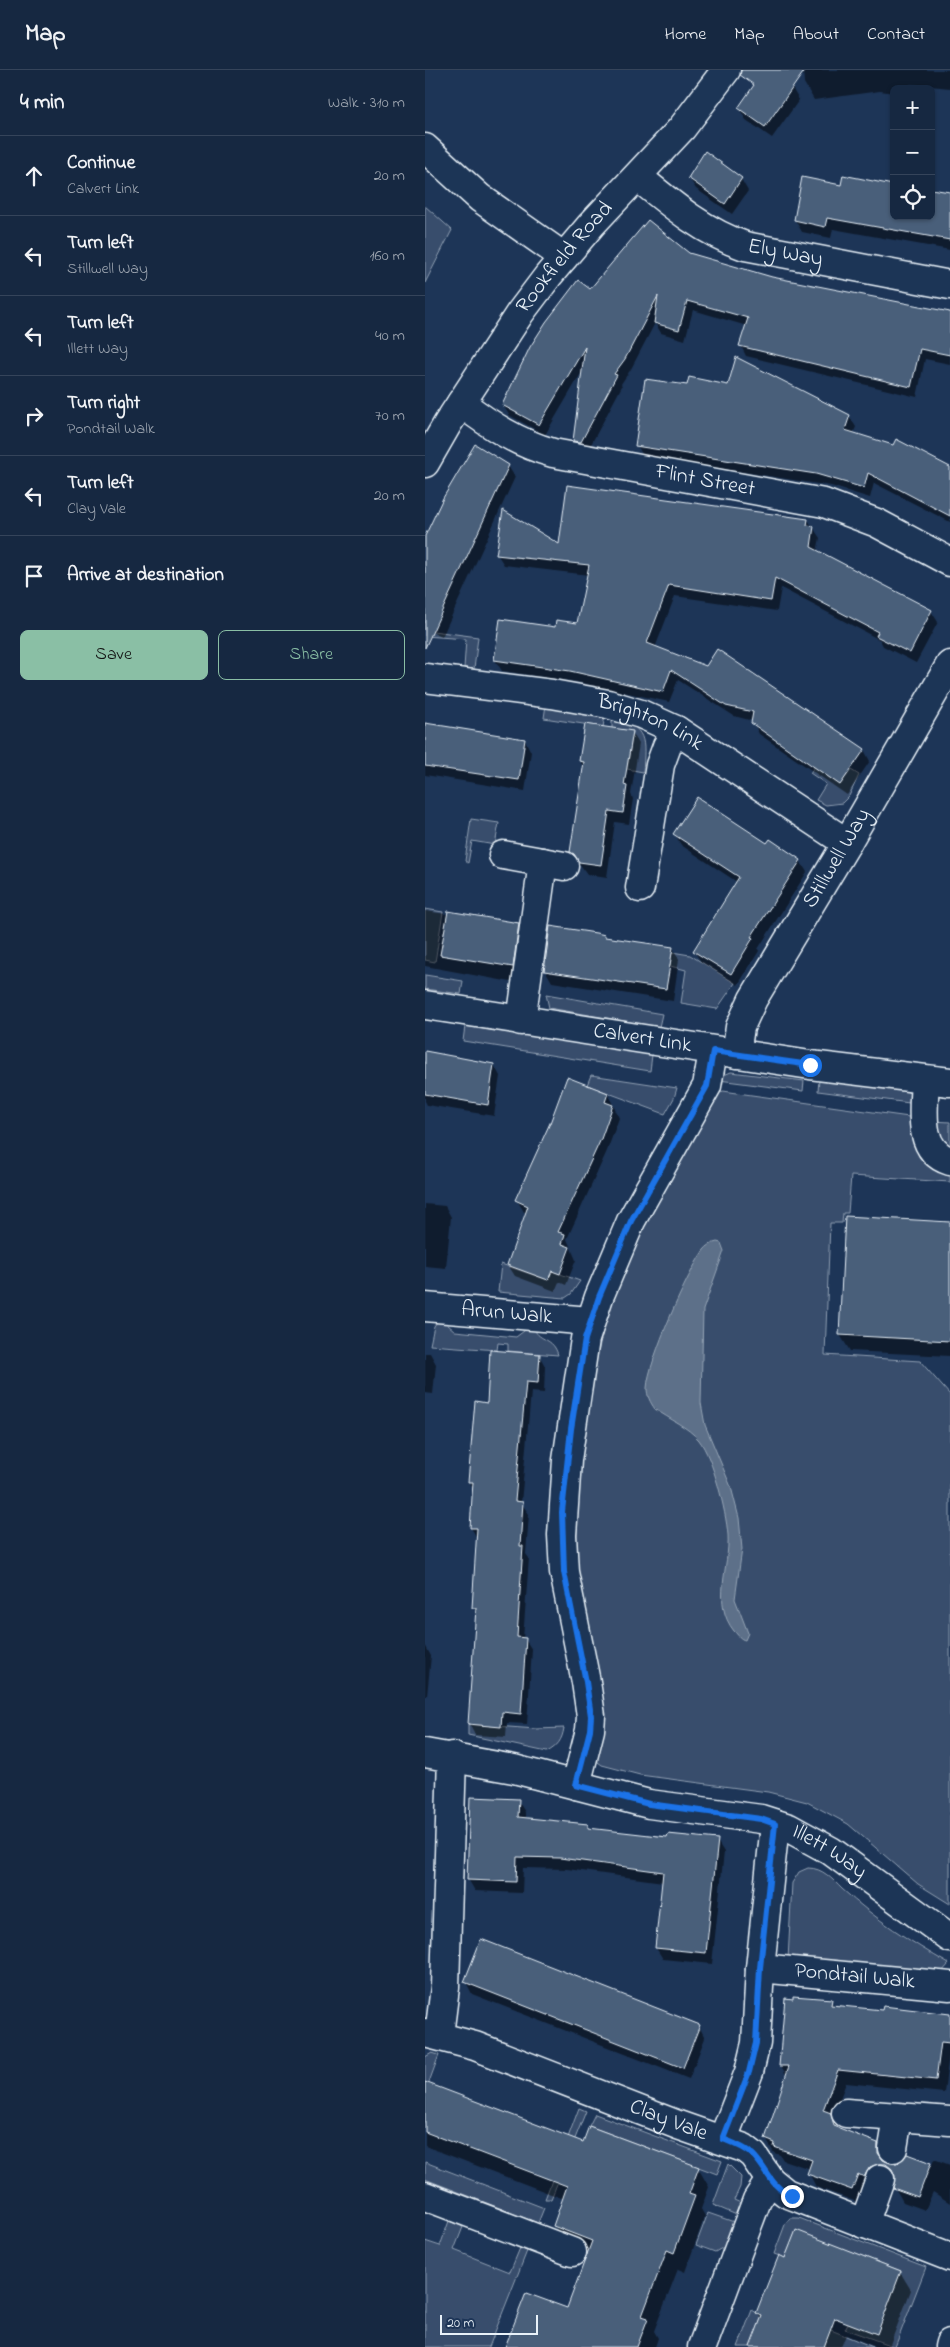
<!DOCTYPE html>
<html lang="en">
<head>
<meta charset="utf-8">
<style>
	:root { --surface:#162841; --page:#1f3048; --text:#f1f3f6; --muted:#9ea6b1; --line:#35445a; --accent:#8abfa5 }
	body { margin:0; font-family:"Indie Flower",sans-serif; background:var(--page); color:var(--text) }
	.controls { position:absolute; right:15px; top:15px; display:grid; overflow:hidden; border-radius:8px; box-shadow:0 1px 4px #0004 }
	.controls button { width:45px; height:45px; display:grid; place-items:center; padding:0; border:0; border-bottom:1px solid var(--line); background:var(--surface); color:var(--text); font:25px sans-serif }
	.scale { position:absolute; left:15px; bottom:12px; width:98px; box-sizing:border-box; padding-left:5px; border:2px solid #e8f1f8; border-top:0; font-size:14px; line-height:18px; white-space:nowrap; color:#e8f1f8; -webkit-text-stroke:4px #1d3557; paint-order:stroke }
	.stop { position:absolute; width:15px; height:15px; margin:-11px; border:4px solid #1a73e8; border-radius:50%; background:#fff }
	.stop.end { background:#1a73e8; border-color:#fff; box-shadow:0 1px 5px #0008 }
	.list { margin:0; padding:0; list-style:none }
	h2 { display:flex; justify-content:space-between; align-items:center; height:65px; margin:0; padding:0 20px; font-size:21px }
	h2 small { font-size:16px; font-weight:400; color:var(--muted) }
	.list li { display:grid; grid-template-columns:32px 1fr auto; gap:15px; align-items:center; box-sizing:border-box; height:80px; padding:0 20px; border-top:1px solid var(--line) }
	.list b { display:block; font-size:19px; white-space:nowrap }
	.list p { margin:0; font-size:16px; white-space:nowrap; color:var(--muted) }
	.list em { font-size:16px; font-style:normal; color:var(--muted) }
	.actions { display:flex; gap:10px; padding:15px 20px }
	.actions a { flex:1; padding:11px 0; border:1px solid var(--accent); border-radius:8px; text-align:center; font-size:18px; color:var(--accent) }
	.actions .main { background:var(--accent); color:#111 }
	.icon { flex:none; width:28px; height:28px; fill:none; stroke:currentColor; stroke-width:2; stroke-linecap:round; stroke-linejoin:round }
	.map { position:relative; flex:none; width:525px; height:2277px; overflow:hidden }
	header { display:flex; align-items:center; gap:30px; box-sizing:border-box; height:70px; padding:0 25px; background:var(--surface); border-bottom:1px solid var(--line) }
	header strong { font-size:24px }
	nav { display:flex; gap:28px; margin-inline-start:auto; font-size:18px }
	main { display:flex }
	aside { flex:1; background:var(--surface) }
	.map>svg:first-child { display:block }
	.green { fill:#374d6c; stroke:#909fb2 }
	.water { fill:#5d7089; stroke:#95a4b5 }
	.shadow { fill:#0007 }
	.building { fill:#495e7a; stroke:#e8f1f8 }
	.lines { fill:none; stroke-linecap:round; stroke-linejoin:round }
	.minor-casing { stroke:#e8f1f8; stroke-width:31 }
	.minor { stroke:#1d3557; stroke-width:28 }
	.route { stroke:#1a73e8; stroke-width:6 }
	.labels { text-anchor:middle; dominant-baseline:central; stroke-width:4; stroke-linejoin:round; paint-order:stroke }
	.street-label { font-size:22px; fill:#e8f1f8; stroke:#1d3557 }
</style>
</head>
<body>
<header>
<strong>Map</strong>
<nav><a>Home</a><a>Map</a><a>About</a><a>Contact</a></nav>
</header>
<main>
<aside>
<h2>4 min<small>Walk · 310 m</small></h2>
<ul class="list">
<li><svg class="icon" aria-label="ahead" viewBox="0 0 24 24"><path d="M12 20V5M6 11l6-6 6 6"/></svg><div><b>Continue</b><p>Calvert Link</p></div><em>20 m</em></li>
<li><svg class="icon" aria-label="left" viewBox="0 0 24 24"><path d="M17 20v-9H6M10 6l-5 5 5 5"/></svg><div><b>Turn left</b><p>Stillwell Way</p></div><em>160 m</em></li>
<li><svg class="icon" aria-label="left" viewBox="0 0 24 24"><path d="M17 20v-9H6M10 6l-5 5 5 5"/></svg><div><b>Turn left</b><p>Illett Way</p></div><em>40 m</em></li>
<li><svg class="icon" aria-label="right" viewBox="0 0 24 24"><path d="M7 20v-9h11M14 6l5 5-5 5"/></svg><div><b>Turn right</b><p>Pondtail Walk</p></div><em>70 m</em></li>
<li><svg class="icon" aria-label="left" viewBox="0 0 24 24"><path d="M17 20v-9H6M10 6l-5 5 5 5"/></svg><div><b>Turn left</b><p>Clay Vale</p></div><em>20 m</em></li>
<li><svg class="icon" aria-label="arrive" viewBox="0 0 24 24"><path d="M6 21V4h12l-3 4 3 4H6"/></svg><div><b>Arrive at destination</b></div></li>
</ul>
<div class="actions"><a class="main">Save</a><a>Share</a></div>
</aside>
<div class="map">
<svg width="525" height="2277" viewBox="0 0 525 2277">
	<rect width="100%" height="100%" fill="#1d3557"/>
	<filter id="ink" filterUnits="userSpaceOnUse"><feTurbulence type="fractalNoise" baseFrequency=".02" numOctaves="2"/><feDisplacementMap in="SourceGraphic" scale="10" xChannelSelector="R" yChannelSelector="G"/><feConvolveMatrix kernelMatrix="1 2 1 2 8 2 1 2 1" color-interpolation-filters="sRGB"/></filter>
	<g filter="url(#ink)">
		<path class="green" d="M0 136 27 160 0 213Z
			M0 551 10 556 8 561 53 567 49 599 39 598 41 569 0 566Z
			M121 635 180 646 178 657 119 648Z
			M187 648C223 657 220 670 218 702L202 699 208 662 187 659Z
			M389 697 415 715 426 700 434 705 424 726 417 733 401 735 391 730 401 714 385 703Z
			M46 749 74 753 70 775 47 771 43 793 40 791Z
			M0 839 18 842 10 892 0 890Z
			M247 882 265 885 310 913 292 939 256 933 261 900 245 896Z
			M0 905 38 911 36 924 0 919Z
			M121 924 237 944 234 957 124 938Z
			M40 956 227 985 225 1001 38 971Z
			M306 1002 379 1011 378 1021 294 1010 299 1005Z
			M166 1005 252 1018 249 1028 240 1044 162 1015Z
			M394 1010 478 1020 488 1024 492 1034 393 1021Z
			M298 1021 491 1048 525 1101V1112L426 1106 423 1143H418L417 1153H405L400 1285 495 1291 525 1325V1834L493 1814 423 1754 382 1732 343 1722 215 1705 177 1695 173 1692 151 1486 155 1379 162 1333 180 1251 212 1159 292 1025Z
			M507 1051 525 1052V1081L522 1079Z
			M76 1194 123 1210 127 1201 155 1211 146 1224 140 1228 73 1222Z
			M15 1248 30 1261 91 1267 103 1258 109 1259C115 1272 128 1267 133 1285L83 1281V1274L73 1273 72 1280 5 1275 9 1256Z
			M43 1654 111 1659 139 1658C137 1670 133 1676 122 1682L43 1665Z
			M383 1798C398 1798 407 1809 417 1819 450 1849 486 1872 524 1894L515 1904 363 1890 367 1813 374 1802Z
			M7 1983 14 1985 0 2023V1987Z
			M154 2038 161 2041 126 2129H120Z
			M170 2044 297 2091 292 2104 164 2056Z
			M0 2092 119 2138 113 2153 0 2109Z
			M303 2094 316 2107 315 2117 309 2130 318 2134 314 2146 288 2135Z
			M283 2143 312 2153 304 2174 290 2182 271 2175Z
			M366 2148H374L501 2197 470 2277 420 2259 423 2253 452 2263 476 2201 371 2161 360 2188 349 2184 361 2152Z
			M24 2151 38 2157 29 2180 85 2202 95 2178 102 2181 64 2277H0V2171L15 2176Z
			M327 2240 337 2246 325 2277H313Z
			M405 2260H406L448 2277H399Z"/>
		<path class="water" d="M292 1172 296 1173 299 1181 278 1240 276 1333 280 1355 306 1417 314 1448 317 1479 310 1529 323 1563 320 1570C315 1569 313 1565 309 1561 286 1532 305 1497 303 1465 301 1441 288 1388 274 1370 263 1357 244 1349 230 1339 225 1332 222 1326 222 1318 223 1292 263 1201 279 1180 282 1176 287 1173 292 1172Z"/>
		<path class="shadow" d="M341 0 367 18 374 30 347 68 321 50 314 38Z
			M378 0H525V18L485 14 484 19H469V23L455 21 389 30 379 13Z
			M280 83 316 109 323 121 307 144 271 119 264 108Z
			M419 106 469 115V146H506L525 124V180L408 159 406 168 377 162 370 150 417 116Z
			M263 184 347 208 525 243V294L500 289 492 327 321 286 316 276 322 256 268 240 260 270 236 263 230 253 206 299 196 314 197 316 162 382 155 381 149 370 158 300 120 365 84 345 78 335 165 221Z
			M424 346 431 357 428 364 525 399V452L449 413 445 428 406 416 218 386 212 375Z
			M83 396 90 407 17 567 0 559V470Z
			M383 450 395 468 392 482 506 541 513 552 491 593 458 576 455 570 356 518 352 541 250 526 230 578 439 680 445 691 422 725 334 664 328 651 309 646 253 610 244 632 152 612 77 601 70 590 131 559 153 554 164 505 79 495 72 484Z
			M0 654 100 670 106 682 100 721 0 705Z
			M207 662 214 674 206 724 208 729 204 754 190 752 182 807 162 804 146 782 159 698 155 691Z
			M250 764 343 775 375 791 382 802 333 879 334 881 313 915 276 892 269 881 312 812 256 775Z
			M0 841 93 854 103 871 97 914 0 896Z
			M180 869 248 878 254 889 248 931 127 912 120 900Z
			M0 993 69 995 75 1006 69 1046 2 1035 0 1031Z
			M183 1024 194 1048 182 1081 142 1169 151 1190 141 1215 134 1212 130 1221 90 1206 83 1195 102 1143 99 1142 92 1130Z
			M0 1134 20 1136 26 1147 21 1198 0 1196Z
			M525 1153V1286L425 1281 415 1265Z
			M0 1283H5L11 1294 8 1324 0 1323Z
			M114 1285 120 1296 119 1323 106 1322 96 1433 104 1444 101 1484 104 1488 98 1569H100L107 1580 102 1654 82 1653 81 1667 50 1665 44 1654 52 1543 48 1537 53 1469 46 1458 49 1419 44 1412 63 1334Z
			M0 1575 6 1586 2 1626H0Z
			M93 1731 100 1742V1748L163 1755 165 1759 243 1768 292 1771 299 1782 287 1894 238 1889 231 1878 238 1812 142 1799 98 1798 97 1823 50 1821 43 1809Z
			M41 1912 274 1956 280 1968 264 2009 47 1924Z
			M406 1930 409 1937 525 1945V1977L519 2023 421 2013 407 2049 413 2059 452 2074 460 2087V2093L465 2095 474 2094 482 2085 507 2095 509 2089 525 2095V2133L508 2122 500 2140 478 2132 470 2118 471 2109 461 2107 435 2133 391 2117 384 2103 385 2099 358 2090 355 2085 349 2083 341 2069 362 2006 356 1996Z
			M0 2026 159 2073 273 2098 284 2117 276 2139 280 2146 260 2202 253 2199 229 2261 233 2268 230 2277H82L142 2240 164 2184 141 2175 130 2156 139 2129 0 2076Z
			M361 2189 475 2202 486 2220 464 2277H451L421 2265 416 2277H326L336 2250 333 2243Z"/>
		<path class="building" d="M316 0H380L340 57 313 38 329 15 315 5Z
			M280 81 317 108 300 134 263 108Z
			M418 105 468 115 469 112V146H506V119L525 122V170L402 148 400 157 369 150 377 107 416 115Z
			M223 150 264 183 347 207 525 242V285L495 279 486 317 314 276 323 248 262 231 254 260 229 253 233 226 200 289 189 304 192 305 156 372 148 371 160 277 114 355 77 335 105 277 121 252 153 210 165 219Z
			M311 287 425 345 420 360 468 375 471 369 525 397V446L443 403 439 418 391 404 210 376 220 309 262 315 264 307 303 315Z
			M50 374 84 395 0 578V466L18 428Z
			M142 415 383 449 382 455 389 456 386 477 507 540 485 583 451 566 453 562 350 508 346 531 244 515 222 573 281 596 292 579 440 679 415 715 326 653 328 642 301 636 246 600 238 622 145 601 69 590 75 549 130 557 131 550 152 553 164 495 71 485 78 440 134 474Z
			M0 653 100 669 94 710 0 696Z
			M160 654 208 661 199 715 202 716 198 743 184 741 176 795 154 792 149 784 145 782 159 692 154 691Z
			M272 727 342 773 345 769 376 790 326 867 328 868 306 904 268 881 314 807 248 764Z
			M23 841 94 853 88 897 15 885Z
			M125 856 171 863 180 865V867L248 877 241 919 119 901Z
			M0 981 69 994 63 1035 0 1024Z
			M142 1007 183 1023 180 1032 188 1035 176 1069 133 1162 140 1164 137 1174 145 1177 135 1204 127 1201 123 1210 82 1195 103 1136 90 1130 125 1053Z
			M420 1146 525 1152V1271L414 1265Z
			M65 1280 115 1284 113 1313 101 1312 90 1431 98 1432 95 1476H98L92 1567 101 1568 96 1644 77 1642 76 1657 43 1654 51 1538H47L52 1458H45L48 1412H43L50 1331 62 1333Z
			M45 1727 94 1729 93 1747 163 1754V1758L242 1767 243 1764 293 1769 281 1883 230 1878 238 1802 135 1788 92 1787 91 1812 42 1810Z
			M56 1869 275 1955 258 1998 39 1912Z
			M368 1926 407 1929 406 1935 457 1940 458 1936 525 1944V1973L516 1972 511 2010 413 2000 398 2040 406 2043 409 2056 453 2073V2083L458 2090 465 2093H473L482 2084 506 2093 493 2127 468 2118 470 2106 467 2099 461 2094H453L445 2097 439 2107 433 2104 427 2120 382 2104 387 2090 349 2077 350 2073 340 2069 364 1996H354L360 1928 368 1929Z
			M0 2012 158 2072 164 2056 274 2097 264 2124 270 2126 249 2183 242 2180 217 2246 223 2248 212 2277H80L101 2223 142 2238 167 2171 128 2156 142 2116 0 2062Z
			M371 2160 476 2201 452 2264 410 2248 399 2277H325L337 2246 331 2243 354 2185 360 2188Z"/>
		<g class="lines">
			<g class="minor-casing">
				<g id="minor">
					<path d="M0 78 55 128 139 187"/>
					<path id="s1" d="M213 107C247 135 279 162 320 176L525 215"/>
					<path id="s2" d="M36 333C65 355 92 373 128 383L399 433 452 453 525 492"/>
					<path id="s3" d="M0 393 23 353 95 243 123 206 166 155 257 58 301 0"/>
					<path id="s4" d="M0 608 127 624 183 634 216 644 251 660 422 773"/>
					<path d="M78 785 139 796"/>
					<path d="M215 818 235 695 242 676 251 660"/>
					<path id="s5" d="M0 935 385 995 525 1012"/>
					<path d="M96 951 118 792"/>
					<path id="s6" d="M311 984 315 957 328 929 422 773 525 595"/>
					<path d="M500 1010C499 1037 491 1081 525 1091"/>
					<path id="s7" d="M0 1237 165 1251"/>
					<path id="s8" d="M0 1683 89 1699 224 1734 336 1749 364 1758 406 1781 525 1868"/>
					<path d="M151 1715 165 1660 166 1646 161 1612 139 1502 137 1465 142 1390 160 1269 174 1227 206 1151 282 1016 288 981"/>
					<path id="s9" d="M335 1898 525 1916"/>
					<path id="s10" d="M0 1963 50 1976 253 2055 319 2078 328 2085 345 2110 361 2123 525 2187"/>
					<path d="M14 1965 20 1917 27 1686"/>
					<path d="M421 2043 525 2051"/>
					<path d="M298 2069 324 2002 331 1973 335 1898 350 1754"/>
					<path d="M468 2078 473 2048"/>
					<path d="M0 2126 147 2182"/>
					<path d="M439 2154 455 2109"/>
					<path d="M277 2277 332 2130 345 2110"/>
					<path d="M524 2277 525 2273"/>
				</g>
			</g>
			<use href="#minor" class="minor"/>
		</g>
	</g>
	<g class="lines" filter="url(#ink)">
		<path class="route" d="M367 2126C343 2115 343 2099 327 2084 319 2077 308 2073 298 2069L324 2002 331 1973 335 1898 350 1754 336 1749 224 1734 151 1715 165 1660 166 1646 161 1612 139 1502 137 1442 146 1359 160 1269 174 1227 206 1151 282 1016 288 981 385 995"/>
	</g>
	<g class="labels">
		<g class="street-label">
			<text stroke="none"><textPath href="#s1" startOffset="169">Ely Way</textPath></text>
			<text stroke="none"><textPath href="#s3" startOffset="249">Rookfield Road</textPath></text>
			<text stroke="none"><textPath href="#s2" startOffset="260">Flint Street</textPath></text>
			<text stroke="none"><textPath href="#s4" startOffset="231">Brighton Link</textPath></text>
			<text stroke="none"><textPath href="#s6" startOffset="222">Stillwell Way</textPath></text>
			<text stroke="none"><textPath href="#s5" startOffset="220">Calvert Link</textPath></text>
			<text stroke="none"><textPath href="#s7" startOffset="82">Arun Walk</textPath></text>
			<text stroke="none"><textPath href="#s8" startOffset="419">Illett Way</textPath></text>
			<text stroke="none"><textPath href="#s9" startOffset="95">Pondtail Walk</textPath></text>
			<text stroke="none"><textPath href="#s10" startOffset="259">Clay Vale</textPath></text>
		</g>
	</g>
</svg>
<div class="controls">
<button>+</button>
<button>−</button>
<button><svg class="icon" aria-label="locate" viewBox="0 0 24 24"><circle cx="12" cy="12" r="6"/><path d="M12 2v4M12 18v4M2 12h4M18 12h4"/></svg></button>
</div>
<div class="scale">20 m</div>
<div class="stop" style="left:385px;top:995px"></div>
<div class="stop end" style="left:367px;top:2126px"></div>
</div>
</main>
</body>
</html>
